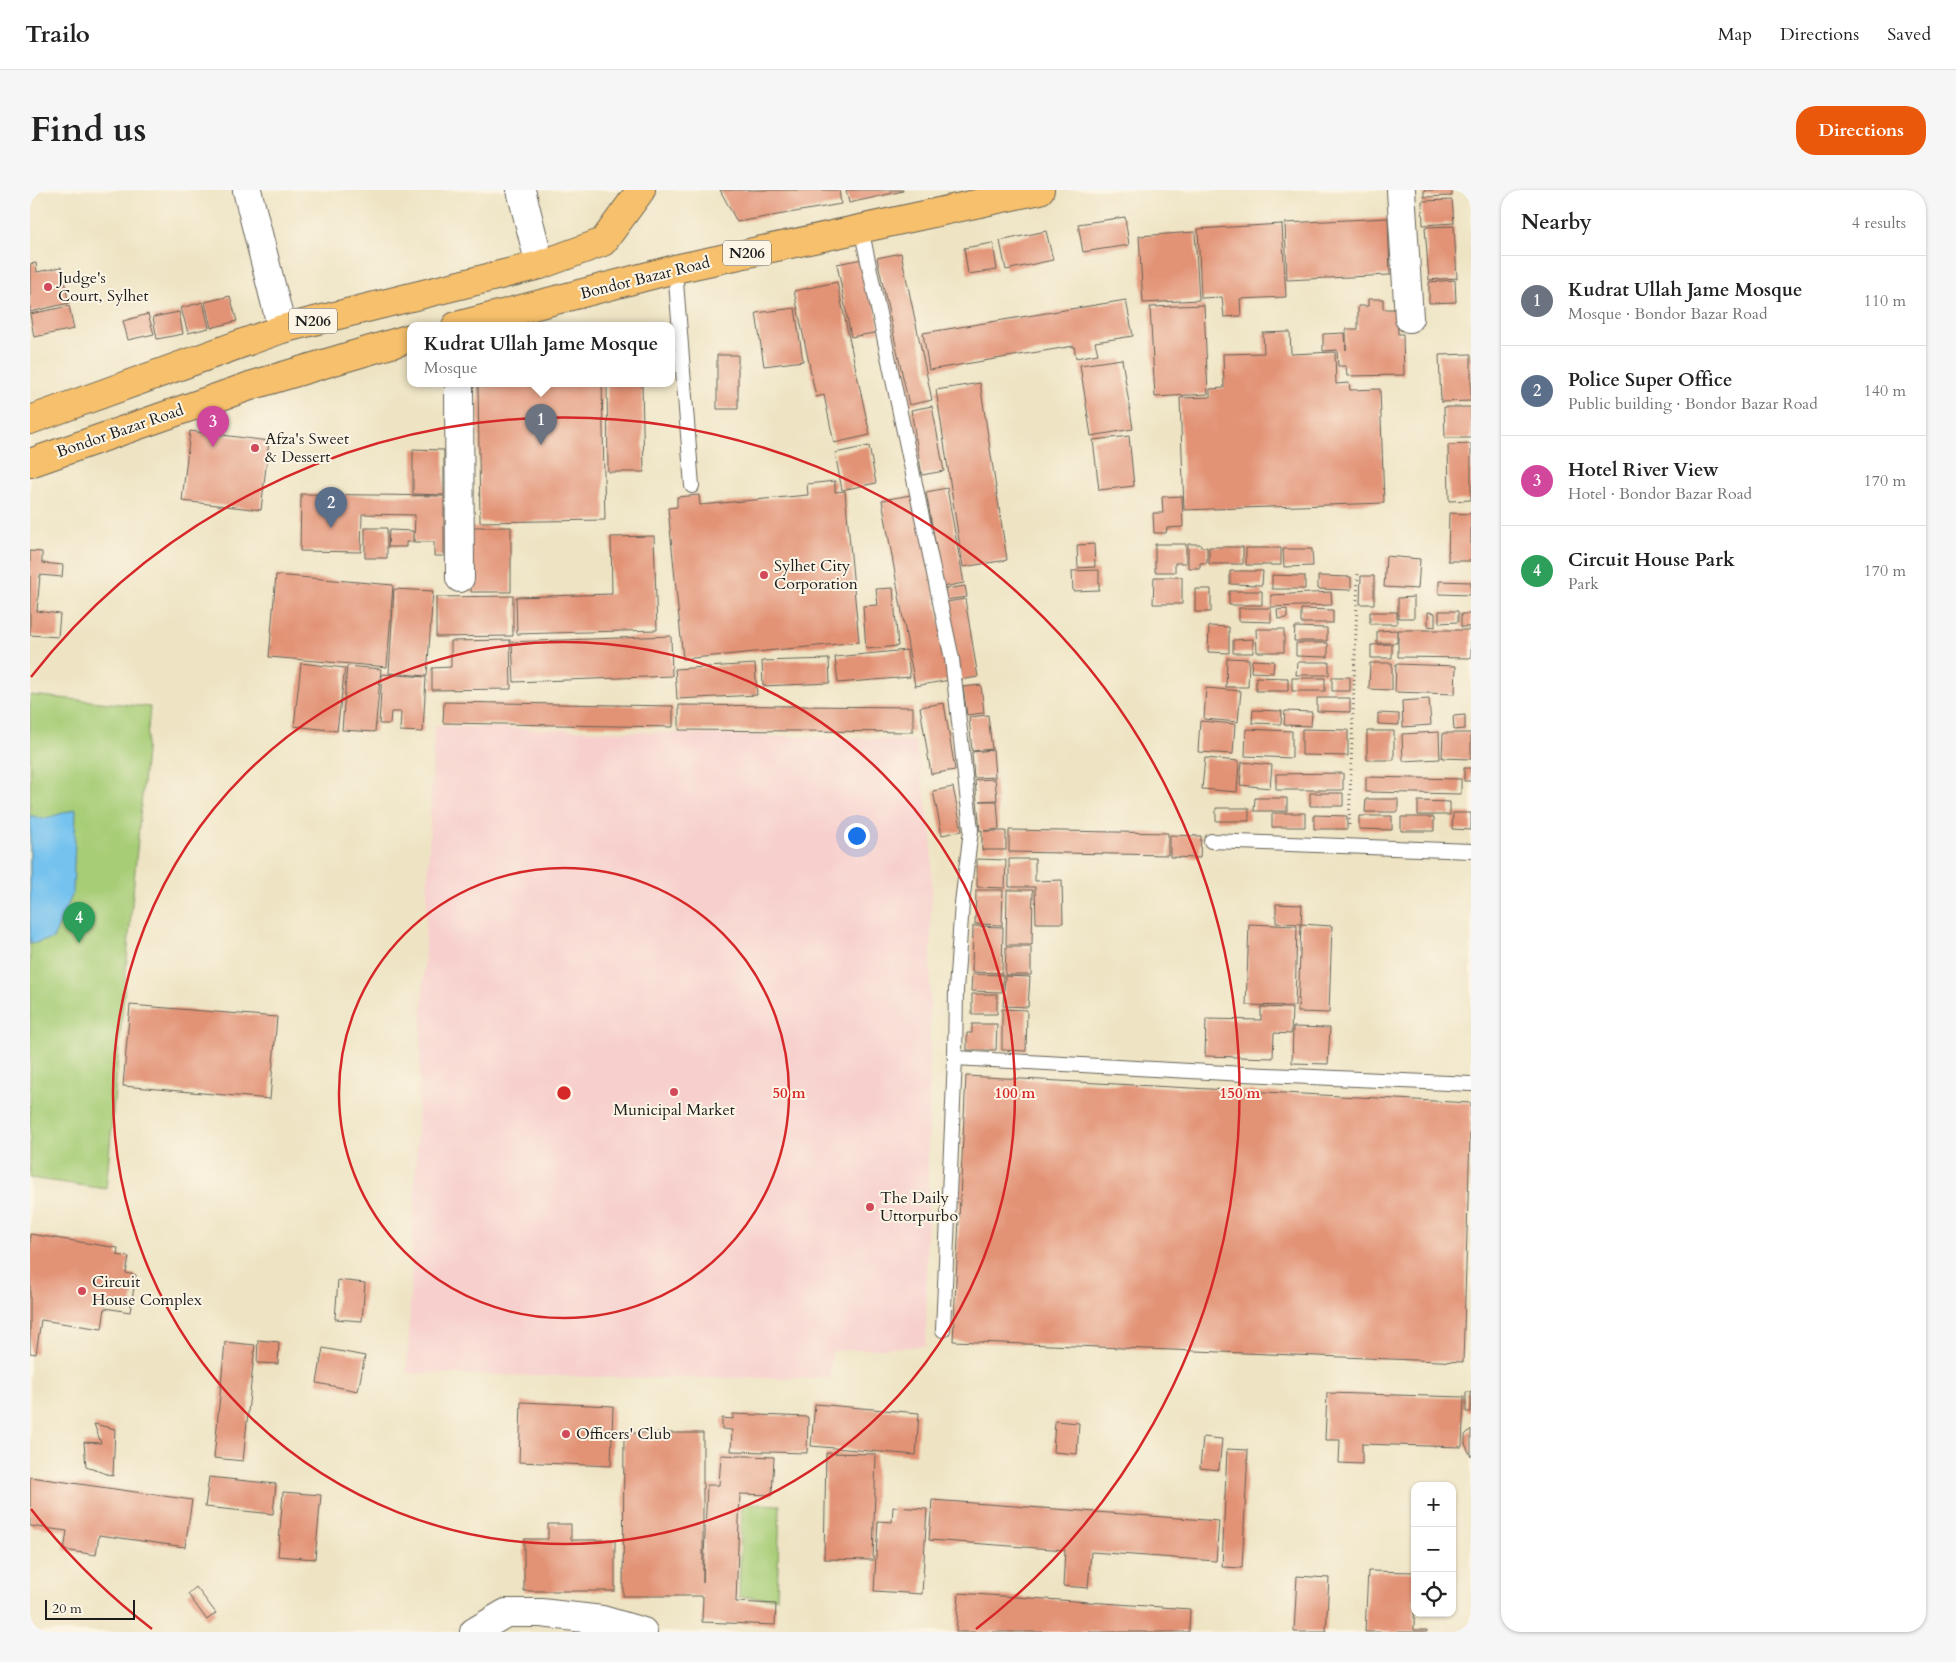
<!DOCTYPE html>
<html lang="en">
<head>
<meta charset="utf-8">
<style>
	:root { --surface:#fff; --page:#f6f6f6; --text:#222; --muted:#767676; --line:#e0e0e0; --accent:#ea580c }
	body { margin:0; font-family:Cardo,serif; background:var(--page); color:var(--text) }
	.controls { position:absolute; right:15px; bottom:15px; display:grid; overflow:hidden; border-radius:10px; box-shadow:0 1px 4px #0004 }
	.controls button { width:45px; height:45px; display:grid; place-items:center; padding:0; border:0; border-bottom:1px solid var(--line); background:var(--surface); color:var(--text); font:25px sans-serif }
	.scale { position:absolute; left:15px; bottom:12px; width:90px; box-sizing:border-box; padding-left:5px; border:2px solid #1c1c1c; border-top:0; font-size:14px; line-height:18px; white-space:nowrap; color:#1c1c1c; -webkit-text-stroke:4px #fcf5e5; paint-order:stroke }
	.you { position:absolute; left:826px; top:645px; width:18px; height:18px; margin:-12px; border:4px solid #fff; border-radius:50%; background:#1a73e8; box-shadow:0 0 0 8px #1a73e833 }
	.badge { display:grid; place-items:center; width:32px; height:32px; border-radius:50%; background:var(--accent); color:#fff; font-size:16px; font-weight:700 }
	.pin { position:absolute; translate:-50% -41px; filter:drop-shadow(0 1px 2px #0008) }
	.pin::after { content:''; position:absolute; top:26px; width:18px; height:15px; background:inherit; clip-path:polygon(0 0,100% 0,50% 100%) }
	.popup { position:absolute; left:377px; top:132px; width:268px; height:65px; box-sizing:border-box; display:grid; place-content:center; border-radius:10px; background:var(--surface); filter:drop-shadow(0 1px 4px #0005); font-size:16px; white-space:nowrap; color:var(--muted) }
	.popup b { font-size:19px; color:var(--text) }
	.popup::after { content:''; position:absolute; left:50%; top:100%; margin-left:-10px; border:10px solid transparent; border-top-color:var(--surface) }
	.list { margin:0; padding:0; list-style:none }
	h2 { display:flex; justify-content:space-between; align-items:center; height:65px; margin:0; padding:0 20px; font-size:21px }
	h2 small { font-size:16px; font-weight:400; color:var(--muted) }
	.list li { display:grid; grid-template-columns:32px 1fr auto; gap:15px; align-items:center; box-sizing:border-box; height:90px; padding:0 20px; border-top:1px solid var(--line) }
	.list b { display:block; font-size:19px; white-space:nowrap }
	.list p { margin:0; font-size:16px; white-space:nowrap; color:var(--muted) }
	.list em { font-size:16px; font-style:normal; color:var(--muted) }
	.icon { flex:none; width:28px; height:28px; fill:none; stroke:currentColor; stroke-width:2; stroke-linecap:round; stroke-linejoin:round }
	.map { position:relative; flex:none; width:1441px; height:1442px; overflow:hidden; border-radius:20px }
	header { display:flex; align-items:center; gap:30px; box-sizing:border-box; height:70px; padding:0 25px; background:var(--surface); border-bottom:1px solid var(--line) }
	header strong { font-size:24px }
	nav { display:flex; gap:28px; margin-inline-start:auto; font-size:18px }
	.intro { display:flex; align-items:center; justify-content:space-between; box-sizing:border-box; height:120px; padding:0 30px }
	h1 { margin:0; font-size:35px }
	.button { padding:12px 22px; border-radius:20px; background:var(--accent); color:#fff; font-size:18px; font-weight:700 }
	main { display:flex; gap:30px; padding:0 30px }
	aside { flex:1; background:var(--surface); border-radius:20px; box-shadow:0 1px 4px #0004 }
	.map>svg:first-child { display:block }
	.built { fill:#f7d0cd }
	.green { fill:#a7cd77; stroke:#62744a }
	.water { fill:#74c2ef; stroke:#486f86 }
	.building { fill:#e29274 }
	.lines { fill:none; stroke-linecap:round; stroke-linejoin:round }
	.service-casing { stroke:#666257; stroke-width:16 }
	.minor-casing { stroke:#666257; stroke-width:30 }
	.tertiary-casing { stroke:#666257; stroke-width:30 }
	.trunk-casing { stroke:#666257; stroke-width:30 }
	.path { stroke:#666257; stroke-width:3; stroke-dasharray:1 4; stroke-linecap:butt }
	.service { stroke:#fff; stroke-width:14 }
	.minor { stroke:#fff; stroke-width:28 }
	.tertiary { stroke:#fff; stroke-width:28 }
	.trunk { stroke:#f7c06c; stroke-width:28 }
	.ring { fill:none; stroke:#d62828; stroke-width:2.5 }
	.poi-dot { fill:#d1495b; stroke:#fcf5e5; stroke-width:2 }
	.labels { text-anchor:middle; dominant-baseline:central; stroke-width:4; stroke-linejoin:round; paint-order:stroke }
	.shield { fill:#fcf5e5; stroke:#5f5d58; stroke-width:1 }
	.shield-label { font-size:15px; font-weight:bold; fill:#1c1c1c }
	.poi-label { font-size:16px; fill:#1c1c1c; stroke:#fcf5e5; text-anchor:start }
	.street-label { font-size:16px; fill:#1c1c1c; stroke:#fcf5e5 }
	.centre { fill:#d62828; stroke:#fcf5e5; stroke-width:2.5 }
	.ring-label { font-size:15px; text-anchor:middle; font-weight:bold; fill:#d62828; stroke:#fcf5e5; stroke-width:4; stroke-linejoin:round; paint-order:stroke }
</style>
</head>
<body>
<header>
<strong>Trailo</strong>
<nav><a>Map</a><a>Directions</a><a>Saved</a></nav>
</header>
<div class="intro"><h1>Find us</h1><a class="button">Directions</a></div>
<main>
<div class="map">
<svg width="1441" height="1442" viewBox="0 0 1441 1442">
	<rect width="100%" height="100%" fill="#fcf5e5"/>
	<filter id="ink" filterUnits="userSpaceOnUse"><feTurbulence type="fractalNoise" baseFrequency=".02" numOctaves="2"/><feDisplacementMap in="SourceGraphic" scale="10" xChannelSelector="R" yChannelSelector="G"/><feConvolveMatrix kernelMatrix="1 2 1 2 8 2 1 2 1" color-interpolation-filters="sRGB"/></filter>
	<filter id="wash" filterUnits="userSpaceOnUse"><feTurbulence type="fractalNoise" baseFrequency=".0096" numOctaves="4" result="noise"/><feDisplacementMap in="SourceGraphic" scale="20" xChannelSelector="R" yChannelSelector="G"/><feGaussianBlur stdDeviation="1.12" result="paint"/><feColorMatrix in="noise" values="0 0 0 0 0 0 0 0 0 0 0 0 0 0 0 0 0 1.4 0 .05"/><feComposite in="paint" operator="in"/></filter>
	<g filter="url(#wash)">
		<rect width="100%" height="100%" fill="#eee4c4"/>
		<path class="built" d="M404 536 885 550 902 649 896 1156 802 1161 800 1188H622L377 1183Z"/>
		<path class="green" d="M0 505 120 517 76 999 0 988Z
			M712 1313 750 1315 747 1408 709 1407Z"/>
		<path class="water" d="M46 619 43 703 23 749 0 754V625L13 629Z"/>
		<g id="blocks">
			<path class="building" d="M690 0H809L811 14 707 32Z
				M816 0H873V1L819 13Z
				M1394 0H1422V6L1394 7Z
				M1422 10 1424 33 1393 35 1392 11Z
				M1095 27 1099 55 1053 62 1048 34Z
				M1358 28 1360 85 1257 90 1255 33Z
				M1252 34 1256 107 1210 109 1211 126 1194 127 1192 107 1171 108 1168 39Z
				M1424 36 1427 88 1399 90 1395 37Z
				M1016 41 1023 70 976 80 970 51Z
				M1165 42 1169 110 1113 113 1109 46Z
				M963 53 967 80 938 84 934 58Z
				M871 63 902 210 879 215 847 68Z
				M837 68 850 142 821 147 807 74Z
				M6 73 7 82 31 77 39 113 0 122V74Z
				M1425 90 1426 112 1399 113V92Z
				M807 92 840 245 804 253 794 205 786 207 764 101Z
				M200 106 207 131 181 138 175 112Z
				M1338 109H1353V119H1367L1368 144H1373L1374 185 1317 186 1316 176H1308L1307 160 1293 161V144L1315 143 1316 160V139H1328V116H1338Z
				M1096 110 1103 146 1065 152 1068 164 1046 168 1044 156 899 180 893 143Z
				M173 112 179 138 158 143 151 118Z
				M1174 115 1178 204 1125 207 1120 117Z
				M39 116 44 139 4 147 0 124Z
				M765 118 773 171 734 176 726 123Z
				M149 122 153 144 127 149 123 127Z
				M118 124 124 144 98 150 93 131Z
				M1260 142 1261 164 1305 162 1306 194 1319 193 1320 200 1350 199 1354 313 1154 320 1150 208 1180 207V199L1194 198 1193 164 1234 163 1233 143Z
				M1441 164V211L1411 212 1409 165Z
				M687 165H708V219H687Z
				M1092 169 1103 239 1061 246 1050 175Z
				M950 193 977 370 933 377 906 200Z
				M448 194H572L575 330 450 332Z
				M577 194H612L614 282H578Z
				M902 216 914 281 892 285 881 220Z
				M1414 217H1441V248H1415Z
				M160 241 239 251 231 320 152 311Z
				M1099 246 1104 296 1069 300 1063 250Z
				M1441 254V310L1419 311 1418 255Z
				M839 256 846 293 812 300 805 263Z
				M383 259 414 260V305L383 304Z
				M805 291V302L815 301 829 452 653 469 638 318 647 317V307L669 305 670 315 778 305 777 294Z
				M917 298 934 393 913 397 896 302Z
				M271 304 414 306V366H404V352H384L385 325 332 324 331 362 270 361Z
				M887 304 920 490 885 496 852 310Z
				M1152 306 1153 337 1137 338 1136 343H1124L1123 323H1133L1132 307Z
				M1419 323 1441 324V371H1418Z
				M441 337H481V402H441Z
				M335 338H357V368H335Z
				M359 340 383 341V352H376V357H358Z
				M624 346 627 440 487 444 486 407 582 404 581 347Z
				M1064 354 1065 377 1048 378 1047 355Z
				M1125 354H1156V373H1145V382H1125Z
				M1158 354H1170L1171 357H1177V373H1170V378H1158Z
				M1179 357H1213V374H1179Z
				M1216 358H1251V375H1216Z
				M1253 359H1282L1283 376 1254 377Z
				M0 361 12 362V373L33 375 32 387 10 385 7 421 30 424 28 447 0 445Z
				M1356 366 1390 369 1388 399 1354 397Z
				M1069 380V400L1043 401 1042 381Z
				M1200 381H1233L1232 395 1200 394Z
				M246 385 363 395 357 477 239 467Z
				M1242 385 1275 386V399H1242Z
				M1288 386 1321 387V400L1288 399Z
				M1331 386H1344V414H1330Z
				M1124 387H1152V414H1123Z
				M1409 391 1441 392V405L1409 404Z
				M935 396 937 407 916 410 915 399Z
				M863 398 868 456 836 459 833 416 848 415 846 399Z
				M364 399 403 401 397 486 359 483Z
				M1165 399H1181V422H1165Z
				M1199 401H1232V415H1199Z
				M1301 402 1302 415 1241 417V405Z
				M483 406V446L406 447V407Z
				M1384 407V428H1368V408Z
				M935 409 948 487 930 490 917 412Z
				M1209 418H1241V432L1209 431Z
				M1257 419V428L1248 429 1247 420Z
				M1271 419 1303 420V433H1271Z
				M1409 421H1428V432L1409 433Z
				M1340 422H1367V434H1340Z
				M1398 422 1405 423V437L1398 436Z
				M1431 424H1441V437H1431Z
				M1179 436 1199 437V463L1178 462Z
				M1265 437 1297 438V451H1264Z
				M1226 439H1254V462H1227Z
				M1367 440V453H1347V441Z
				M1368 440H1441V468L1368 467Z
				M641 446 642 486 484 492 482 452Z
				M1223 449V463H1203V450Z
				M480 450 481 499 402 500V478L421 477V451Z
				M1266 453H1298V467L1266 466Z
				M1362 454V468H1341V455Z
				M877 460 880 487 808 493 805 467Z
				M1197 468 1219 469 1218 497H1196Z
				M799 469 800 493 733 496 732 471Z
				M1222 470 1244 471 1243 483 1221 482Z
				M1267 472H1299V485H1266Z
				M271 473 315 478 307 541 264 536Z
				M1340 473H1362V500L1339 499Z
				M725 474 727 505 647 509 645 479Z
				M1366 474 1426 476 1425 504 1365 502Z
				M317 476 351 479 345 542 312 540Z
				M352 484 396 487 393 542 370 541 371 522H361L360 534H349Z
				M1226 487 1258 488V501H1226Z
				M1302 487H1320V501H1302Z
				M1262 488H1295V501H1262Z
				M951 495 954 523 937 525 933 497Z
				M1176 498 1211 501 1208 532 1174 529Z
				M1287 508H1320V522L1287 521Z
				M1399 509 1401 535 1373 537 1372 511Z
				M414 512 643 516V537L413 533Z
				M914 513 925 580 901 584 890 517Z
				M649 515 883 517V542L649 540Z
				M1223 520 1252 521 1251 534 1222 533Z
				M1255 521 1282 522 1281 536 1254 535Z
				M1348 523 1369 524V535L1348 534Z
				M958 525 962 559 942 561 939 527Z
				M1435 525V539L1424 540 1423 526Z
				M1170 531 1205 534 1203 564 1168 562Z
				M1216 539 1262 541V568L1215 566Z
				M1272 539 1318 540V566L1272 565Z
				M1337 541H1364V570H1337Z
				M1409 542 1410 569 1373 571 1372 544Z
				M1413 543H1441V569L1412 568Z
				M963 560 965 587 944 588 942 562Z
				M1175 568 1209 571 1207 602 1172 599Z
				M1212 572 1242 575 1240 598 1210 595Z
				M1434 578H1441V591H1434Z
				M1313 583V600H1246V584Z
				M1336 587 1431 589V604L1336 602Z
				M965 589 967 610 950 611H967L969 639 954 641H976V660H952V640L950 641 945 590Z
				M923 597 932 641 912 645 903 601Z
				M1280 603H1313V616H1280Z
				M1225 608H1257V621H1224Z
				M1336 609H1368V622H1335Z
				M1388 611 1420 612V625H1388Z
				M1186 618H1219V631H1186Z
				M1242 623H1275V637H1242Z
				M1423 623H1441V640L1422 639Z
				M1284 625 1317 626V639H1284Z
				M1329 626H1362V640L1329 639Z
				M1371 627H1404V641H1371Z
				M979 640 1138 643V665L979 662Z
				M1140 645 1171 646 1170 668 1140 667Z
				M947 669 976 670 975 698 947 697Z
				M979 669H1005V691L1032 690 1033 733H1006L1005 697H979Z
				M946 700H973L972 735 945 734Z
				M977 700H1003L1002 755H976Z
				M1246 714 1272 715 1271 734 1246 733Z
				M1219 734 1267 736 1265 816 1216 815Z
				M1271 734 1302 736 1299 823 1268 822Z
				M943 736 973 737 972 783 942 782Z
				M976 757H1001V785H975Z
				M942 784 973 785 972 802 941 801Z
				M975 786 1000 787 998 817 973 816Z
				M942 804H967V824H942Z
				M100 815 247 827 240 909 93 896Z
				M1231 817 1262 818 1261 844 1244 843 1243 868 1175 866 1176 829 1231 830Z
				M972 819 997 820 996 861 972 860Z
				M942 834H967L966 860H937V843H942Z
				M1263 837 1300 838 1298 874 1262 873Z
				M936 886 1441 913 1433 1172 923 1151Z
				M0 1044 88 1058 87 1065 99 1067 96 1083 106 1085 100 1122 75 1118 72 1139 11 1130 6 1164 0 1163Z
				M308 1090 335 1093 332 1131 305 1129Z
				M228 1150 249 1152 248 1174 227 1173Z
				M195 1152 225 1155 213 1271 184 1268Z
				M293 1158 335 1166 328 1201 287 1193Z
				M1436 1202H1441V1222H1436Z
				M1297 1203 1434 1207 1432 1257 1332 1254V1274L1309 1273 1310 1250H1295Z
				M491 1212 583 1216 581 1276 489 1272Z
				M785 1214 889 1223 886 1265 781 1256Z
				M703 1224 778 1227 777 1263 701 1261 702 1240 692 1239V1228L703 1229Z
				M1025 1231 1049 1233 1047 1264 1023 1262Z
				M64 1234 85 1239 83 1286 56 1277 54 1252 71 1253Z
				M1441 1239V1266L1435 1254V1245Z
				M594 1243H673V1393L677 1295H689L691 1265 744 1267 742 1305 710 1304 706 1412 746 1414 745 1435 672 1432 673 1406H593Z
				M1173 1247 1192 1249 1189 1280 1170 1278Z
				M1197 1259 1218 1260 1212 1378 1192 1377Z
				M796 1263 846 1264 843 1370 794 1369Z
				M0 1287 162 1310 155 1357 69 1345 66 1365 34 1360 37 1341 0 1336Z
				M179 1287 246 1294 243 1324 175 1317Z
				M253 1302 291 1305 285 1369 248 1366Z
				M902 1310 1189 1331 1186 1371 1061 1362 1058 1398 1033 1396 1035 1360 899 1350Z
				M863 1317 897 1319 892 1404 844 1401 848 1331 862 1332Z
				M518 1334H541V1350H585V1401H494V1349H518Z
				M1338 1381 1385 1382 1384 1440H1397V1442H1335Z
				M1267 1386 1299 1388 1296 1442H1264Z
				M166 1397 186 1423 177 1430 158 1404Z
				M929 1403 1160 1419 1159 1442H926Z"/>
		</g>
	</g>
	<g filter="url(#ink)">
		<use href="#blocks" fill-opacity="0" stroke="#666257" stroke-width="1"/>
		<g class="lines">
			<g class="service-casing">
				<path id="service" d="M831 38 922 469 941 640 932 713 926 800 925 868 1214 884 1441 894
					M645 79 662 296
					M1181 651 1441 661
					M913 1140 925 868"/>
			</g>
			<g class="minor-casing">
				<path id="minor" d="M217 0 252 139
					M491 0 510 75
					M1371 0 1379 128
					M429 194 430 388"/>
			</g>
			<g class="tertiary-casing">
				<path id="tertiary" d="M444 1442 476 1423H511L572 1430 613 1442"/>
			</g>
			<g class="trunk-casing">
				<path id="trunk" d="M426 136 645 79 1010 0
					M0 230 252 139 510 75 573 52 611 0
					M0 273 223 195 381 148"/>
			</g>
			<path class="path" d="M1319 635 1328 384"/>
			<use href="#service" class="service"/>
			<use href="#minor" class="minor"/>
			<use href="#tertiary" class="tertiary"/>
			<use href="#trunk" class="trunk"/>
		</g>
	</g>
	<g class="ring">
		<circle cx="534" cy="903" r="225"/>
		<circle cx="534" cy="903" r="451"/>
		<path d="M122 1439A676 676 0 0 1 1 1319M1 487A676 676 0 1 1 946 1439"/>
	</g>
	<g class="poi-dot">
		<circle cx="18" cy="97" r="5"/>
		<circle cx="225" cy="258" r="5"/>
		<circle cx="734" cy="385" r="5"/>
		<circle cx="644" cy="902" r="5"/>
		<circle cx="840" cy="1017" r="5"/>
		<circle cx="52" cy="1101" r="5"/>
		<circle cx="536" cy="1244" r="5"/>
	</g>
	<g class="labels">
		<g class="shield">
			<rect x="693" y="50.5" width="48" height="25" rx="4"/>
			<rect x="259" y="118.5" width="48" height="25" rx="4"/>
		</g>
		<g class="shield-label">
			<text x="717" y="63">N206</text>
			<text x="283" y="131">N206</text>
		</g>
		<g class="poi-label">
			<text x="28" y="88">Judge's<tspan x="28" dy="18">Court, Sylhet</tspan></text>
			<text x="235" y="249">Afza's Sweet<tspan x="235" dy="18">&amp; Dessert</tspan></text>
			<text x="744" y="376">Sylhet City<tspan x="744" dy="18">Corporation</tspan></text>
			<text x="644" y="920" text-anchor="middle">Municipal Market</text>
			<text x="850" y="1008">The Daily<tspan x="850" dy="18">Uttorpurbo</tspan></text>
			<text x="62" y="1092">Circuit<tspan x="62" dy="18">House Complex</tspan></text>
			<text x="546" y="1244">Officers' Club</text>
		</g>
		<g class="street-label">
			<text transform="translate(615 88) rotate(-14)">Bondor Bazar Road</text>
			<text transform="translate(90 241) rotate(-19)">Bondor Bazar Road</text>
		</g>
	</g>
	<circle cx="534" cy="903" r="8" class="centre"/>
	<g class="ring-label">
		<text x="759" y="908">50 m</text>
		<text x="985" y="908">100 m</text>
		<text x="1210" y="908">150 m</text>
	</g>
</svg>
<div class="controls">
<button>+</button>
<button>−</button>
<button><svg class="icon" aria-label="locate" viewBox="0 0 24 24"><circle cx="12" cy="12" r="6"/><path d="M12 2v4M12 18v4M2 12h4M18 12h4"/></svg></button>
</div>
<div class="scale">20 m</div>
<div class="you"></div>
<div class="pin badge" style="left:511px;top:255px;background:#6b7280">1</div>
<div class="popup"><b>Kudrat Ullah Jame Mosque</b>Mosque</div>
<div class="pin badge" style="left:301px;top:338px;background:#5c6f8a">2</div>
<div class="pin badge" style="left:183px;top:257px;background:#d1479c">3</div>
<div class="pin badge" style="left:49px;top:753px;background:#2e9e5b">4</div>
</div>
<aside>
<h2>Nearby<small>4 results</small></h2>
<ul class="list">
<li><span class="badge" style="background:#6b7280">1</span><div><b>Kudrat Ullah Jame Mosque</b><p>Mosque · Bondor Bazar Road</p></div><em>110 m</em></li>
<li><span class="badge" style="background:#5c6f8a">2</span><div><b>Police Super Office</b><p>Public building · Bondor Bazar Road</p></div><em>140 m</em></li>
<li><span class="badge" style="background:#d1479c">3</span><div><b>Hotel River View</b><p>Hotel · Bondor Bazar Road</p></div><em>170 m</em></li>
<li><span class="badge" style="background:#2e9e5b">4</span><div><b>Circuit House Park</b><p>Park</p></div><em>170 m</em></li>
</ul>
</aside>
</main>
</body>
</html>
